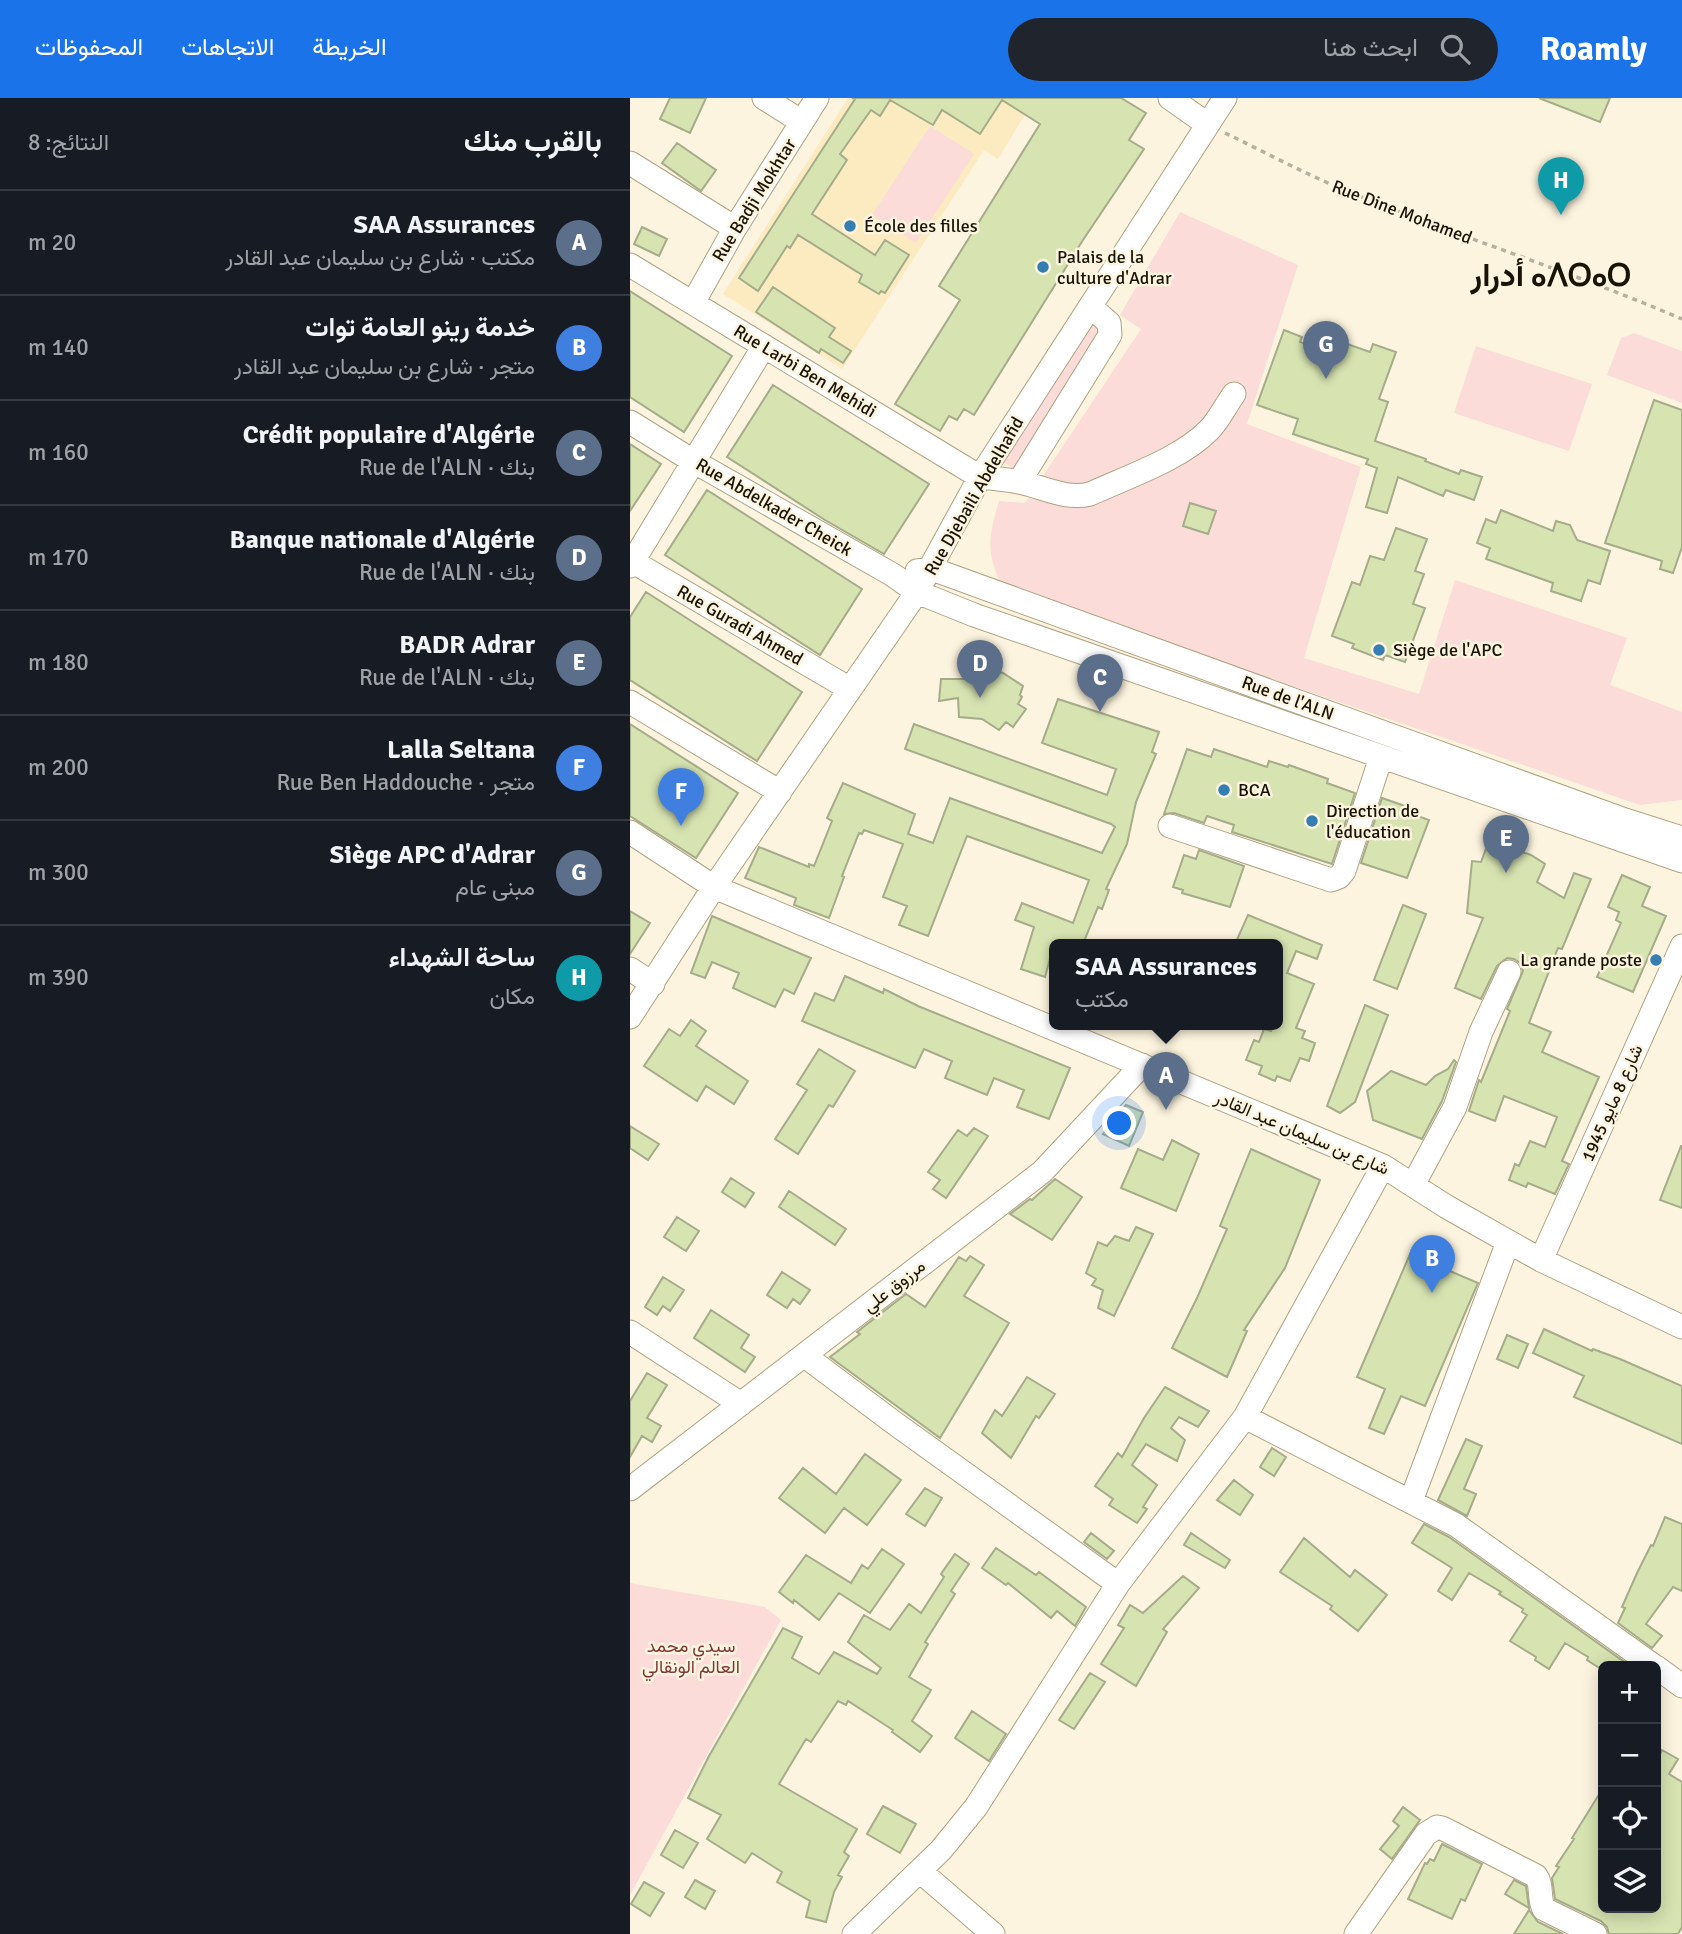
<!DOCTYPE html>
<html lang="ar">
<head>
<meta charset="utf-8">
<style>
	:root { --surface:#171b24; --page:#20242c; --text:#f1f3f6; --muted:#9ea1a6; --line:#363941; --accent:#1a73e8 }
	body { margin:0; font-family:Signika,Vazirmatn,"Noto Sans Tifinagh",sans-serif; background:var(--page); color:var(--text); direction:rtl }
	.controls { position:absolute; right:21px; bottom:21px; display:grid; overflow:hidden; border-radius:10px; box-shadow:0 4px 18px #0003 }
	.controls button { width:63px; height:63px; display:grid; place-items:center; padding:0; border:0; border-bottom:2px solid var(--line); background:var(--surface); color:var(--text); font:35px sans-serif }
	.you { position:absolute; left:490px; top:1026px; width:24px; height:24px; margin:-18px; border:5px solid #fff; border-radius:50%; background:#1a73e8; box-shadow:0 0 0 10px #1a73e833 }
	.badge { display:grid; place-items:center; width:46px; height:46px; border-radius:50%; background:var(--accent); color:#fff; font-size:23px; font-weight:700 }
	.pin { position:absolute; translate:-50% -58px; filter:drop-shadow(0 2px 4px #0008) }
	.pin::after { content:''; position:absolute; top:37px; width:24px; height:21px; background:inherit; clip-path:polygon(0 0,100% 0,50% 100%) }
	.popup { position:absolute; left:419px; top:841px; width:234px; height:91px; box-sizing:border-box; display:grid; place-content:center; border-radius:10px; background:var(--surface); filter:drop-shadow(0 2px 5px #0005); font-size:23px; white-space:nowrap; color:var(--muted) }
	.popup b { font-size:26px; color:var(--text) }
	.popup::after { content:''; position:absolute; left:50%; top:100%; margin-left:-14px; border:14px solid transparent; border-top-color:var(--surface) }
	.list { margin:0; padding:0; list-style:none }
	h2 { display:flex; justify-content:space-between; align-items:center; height:91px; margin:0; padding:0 28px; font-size:30px }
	h2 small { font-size:23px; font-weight:400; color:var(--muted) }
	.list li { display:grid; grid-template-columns:46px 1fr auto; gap:21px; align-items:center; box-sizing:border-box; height:105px; padding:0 28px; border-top:2px solid var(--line) }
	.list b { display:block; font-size:26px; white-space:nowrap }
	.list p { margin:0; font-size:23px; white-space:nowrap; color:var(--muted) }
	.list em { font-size:23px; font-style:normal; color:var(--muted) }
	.icon { flex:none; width:38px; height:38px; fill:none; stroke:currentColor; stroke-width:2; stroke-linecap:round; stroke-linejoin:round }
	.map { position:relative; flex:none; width:1052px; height:1836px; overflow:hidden; direction:ltr }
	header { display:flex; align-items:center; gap:42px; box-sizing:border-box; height:98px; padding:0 35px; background:var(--accent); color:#fff }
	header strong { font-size:33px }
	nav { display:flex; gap:38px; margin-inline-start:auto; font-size:24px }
	.search { width:490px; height:63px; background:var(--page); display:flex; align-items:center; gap:18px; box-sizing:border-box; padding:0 24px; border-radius:38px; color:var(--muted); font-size:26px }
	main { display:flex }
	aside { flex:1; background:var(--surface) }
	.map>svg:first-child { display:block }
	.built { fill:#fceac0 }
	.green { fill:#fbdcd8 }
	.building { fill:#d7e3b1; stroke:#a4ac8a; stroke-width:2 }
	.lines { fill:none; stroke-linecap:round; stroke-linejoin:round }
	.minor-casing { stroke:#b0a281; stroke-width:25 }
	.path { stroke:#b8b09e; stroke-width:3.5; stroke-dasharray:5 5; stroke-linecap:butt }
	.minor { stroke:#fff; stroke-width:23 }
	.poi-dot { fill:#347eb2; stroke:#fdf4df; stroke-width:2.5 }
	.labels { text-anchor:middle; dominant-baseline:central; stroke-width:5; stroke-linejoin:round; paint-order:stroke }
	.street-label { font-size:18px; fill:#181307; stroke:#fdf4df }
	.poi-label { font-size:18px; fill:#181307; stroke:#fdf4df; text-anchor:start }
	.park-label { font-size:18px; fill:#7e3834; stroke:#fdf4df }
	.town-label { font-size:32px; font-weight:bold; fill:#181307; stroke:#fdf4df }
</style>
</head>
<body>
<header>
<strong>Roamly</strong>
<div class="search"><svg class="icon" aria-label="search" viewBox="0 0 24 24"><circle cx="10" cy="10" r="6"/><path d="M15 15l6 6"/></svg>ابحث هنا</div>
<nav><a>الخريطة</a><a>الاتجاهات</a><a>المحفوظات</a></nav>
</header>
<main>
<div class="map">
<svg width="1052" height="1836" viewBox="0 0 1052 1836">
	<rect width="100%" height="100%" fill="#fdf4df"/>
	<path class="built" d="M218 0H405L368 61 354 52 212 271 93 196Z"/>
	<path class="green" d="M300 28 344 56 286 145 242 117Z
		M550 114 668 167 617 326 731 369 674 560 789 596 825 482 997 540 980 587 1052 614V702L1010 707 373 489C355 457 359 437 369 403L395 405 511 231 490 217Z
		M464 224 477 232 386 373 373 364Z
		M1004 235 1052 253V305L977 277 991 240Z
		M846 248 962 286 939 353 824 315Z
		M0 1485 135 1509 151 1522 0 1797Z"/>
	<path class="building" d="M40 0H76L60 35 30 21Z
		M222 0H491L516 15 499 42 514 51 453 142 344 317 334 311 327 322 319 318 310 333 265 306 330 202 309 188 410 26 372 2 350 36 312 12 303 27 260 2 250 18 241 12 210 56 217 62 182 116 245 157 255 142 279 157 255 195 251 193 249 196 229 184 232 177 168 137 160 150 157 148 128 193 109 180 225 1Z
		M909 0H980L970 24Z
		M47 45 86 72 71 93 32 65Z
		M12 129 37 141 29 158 4 146Z
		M143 189 205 230 199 239 221 253 213 265 191 251 189 255 126 214Z
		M0 193 102 258 54 334 0 299Z
		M654 232 672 239 670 244 698 254 703 241 740 254 743 246 766 254 749 301 758 304 745 343 796 361 795 363 829 376 831 372 852 379 844 402 816 392 813 398 768 379 757 415 736 409 747 370 736 366 738 361 663 336 668 321 627 307Z
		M143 287 299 386 254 456 195 422 97 359Z
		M1024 302 1052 312V449L1043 475 1030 471 1032 463 975 445Z
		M0 346 31 366 0 413Z
		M77 392 232 491 190 557 35 457Z
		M560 405 586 413 578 436 553 428Z
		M871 412 923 433 926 423 940 427 947 442 980 453 970 486 958 482 951 503 921 493 923 485 856 461 860 450 847 445 856 421 866 425Z
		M766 430 797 441 785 473 794 476 783 506 795 510 775 564 755 557 753 562 722 550 724 546 702 538 722 484 730 487 740 458 754 462Z
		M16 494 172 594 127 663 0 582V519Z
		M338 566 373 575 393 588 390 597 392 599 388 606 396 611 383 629 376 624 369 632 352 621 329 619 328 600 309 603 311 581H333Z
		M428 601 529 634 522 654 526 656 506 704 497 746 476 791 479 792 472 811 468 809 453 846H424L415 879 391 871 404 829 385 822 392 805 443 825 459 782 337 738 298 838 269 827 277 808 253 799 273 746 234 732 232 736 229 735 212 778 214 779 199 820 164 807 166 800 115 780 129 749 179 769V766L184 768 202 723 197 720 213 685 285 716 278 736 303 745 320 700 472 755 485 729 481 726 275 651 284 626 477 697 486 671 412 645Z
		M0 626 108 695 66 760 0 718Z
		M557 651 581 659 584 651 637 669 639 663 658 669 659 667 698 681 697 685 725 695 702 766 602 734 604 727 577 718 574 725 544 715 534 716Z
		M752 700 775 708 774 713 799 722 777 780 731 765Z
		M859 743 901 757 915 766 907 784 934 800 944 775 961 781 932 851 928 850 899 925 921 934 912 954 969 979 932 1063 939 1066 925 1096 898 1085 896 1089 879 1082 885 1066 889 1068 900 1043 915 1049 927 1019 874 998 865 1023 839 1013 849 982 851 984 880 913 877 911 893 873 890 865 884 861 877 860 867 868 851 901 825 890 853 820 837 815 842 763 851 764Z
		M569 752 614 768 600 809 552 795 553 792 543 789 554 757 566 761Z
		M992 777 1020 789 1012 808 1036 818 1003 894 967 879 991 825 986 822 989 814 978 809Z
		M773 807 796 816 767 891 744 882Z
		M0 813 20 825 0 856Z
		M618 817 692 847 687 861 666 853 657 875 684 886 666 930 675 933 672 940 685 945 679 963 670 960 660 983 647 978 645 983 629 976 632 968 616 962 624 942 629 944 634 931 641 933 644 926H648V846H605Z
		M82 818 181 860 164 896 154 891 145 909 103 890 109 875 82 864 75 880 61 875Z
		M215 878 253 895 254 891 288 908 440 970 419 1021 387 1009 394 992 364 980 357 997 315 980 322 963 294 951 285 970 172 923 185 895 204 903Z
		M735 907 758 917 725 1004 710 1015 697 1008Z
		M61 922 76 933 66 948 118 983 104 1006 76 988 67 1003 14 968 39 931 50 938Z
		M189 951 225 973 203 1009 199 1007 168 1056 145 1041 177 992 167 986Z
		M824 962 826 964 812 1003 792 1041 743 1022 737 993 761 973 796 987 805 978 818 971Z
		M496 1007 513 1014 499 1048 473 1036Z
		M0 1028 29 1046 18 1062 0 1050Z
		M344 1030 358 1038 316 1100 303 1091 310 1082 298 1074 328 1032 337 1038Z
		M542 1042 569 1056 546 1113 491 1090 508 1051 533 1062Z
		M1051 1048H1052V1110L1030 1102Z
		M621 1051 690 1082 655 1170 614 1232 617 1233 597 1279 542 1250 567 1200 597 1131 590 1128Z
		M101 1080 124 1095 115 1109 92 1094Z
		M425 1081 452 1099 422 1142 380 1116 400 1101 402 1102Z
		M159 1093 216 1131 205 1147 149 1109Z
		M47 1119 69 1133 56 1153 34 1139Z
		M506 1129 523 1136 484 1218 468 1210 473 1192 462 1187 466 1181 456 1175 468 1144 477 1148 485 1138 499 1143Z
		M780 1156 848 1185 795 1308 771 1298 754 1336 739 1330 755 1291 727 1279Z
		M340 1158 354 1167 334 1198 379 1225 310 1340 200 1259 230 1236 227 1234 276 1196 295 1209 329 1159 336 1163Z
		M152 1174 180 1192 170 1206 163 1201 157 1210 137 1197Z
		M33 1179 54 1192 40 1213 33 1208 27 1217 15 1209Z
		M81 1212 119 1237 111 1250 125 1259 115 1274 64 1240Z
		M914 1231 962 1253 963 1251 990 1261 1052 1288V1346L944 1299 954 1278 903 1255Z
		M877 1237 898 1246 888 1270 867 1261Z
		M17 1275 37 1287 17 1320 31 1328 22 1344 12 1338 0 1359V1303Z
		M397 1279 425 1296 409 1320 406 1318 381 1360 352 1335 365 1312 372 1318Z
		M535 1289 579 1313 568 1329 549 1319 541 1330 555 1342 547 1363 516 1346 502 1367 527 1387 513 1409 517 1411 507 1425 479 1407 483 1401 465 1388 488 1355 492 1359 514 1320Z
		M836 1341 852 1348 834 1391 846 1396 837 1418 808 1402Z
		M642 1350 656 1359 644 1378 630 1369Z
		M235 1356 271 1382 237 1427 214 1410 195 1435 149 1400 173 1370 206 1396Z
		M604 1382 623 1397 610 1417 587 1402Z
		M295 1390 312 1400 295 1428 276 1416Z
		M1035 1419 1052 1426V1493L1043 1489 1016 1526 1032 1538 1022 1550 988 1525 995 1510 992 1509 1007 1475 1021 1447 1023 1448Z
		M794 1426 819 1439 1000 1568H973L971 1571 957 1562 958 1559 935 1545 919 1571 905 1562 906 1559 880 1543 897 1517 892 1514 893 1511 869 1496 871 1494 839 1475 822 1502 808 1493 822 1470 782 1445Z
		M461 1435 484 1453 477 1461 454 1444Z
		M561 1435 600 1462 595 1470 554 1447Z
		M674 1440 720 1479 725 1472 757 1497 728 1533 700 1511 702 1508 650 1474Z
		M366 1450 406 1477 409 1474 456 1509 445 1528 427 1513 421 1520 378 1485 376 1487 352 1470Z
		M252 1451 274 1466 240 1515 209 1495 189 1522 164 1502 163 1505 149 1494 176 1457 221 1485 232 1467 238 1471Z
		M325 1456 339 1466 321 1493 325 1496 295 1544 298 1546 279 1579 301 1592 282 1623 302 1638 290 1654 262 1634 263 1632 218 1603 216 1607 208 1603 181 1644 176 1641 149 1686 227 1731 214 1754 219 1758 208 1777 212 1779 204 1794 196 1824 176 1819 180 1803 147 1784 152 1774 122 1755 115 1765 77 1741 91 1717 58 1700 79 1658 153 1530 172 1539 162 1560 189 1576 204 1554 247 1576 251 1570 218 1544 234 1517 260 1532 279 1506 291 1515 314 1479 311 1476Z
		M553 1478 569 1490 533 1531 537 1534 506 1588 471 1566 494 1530 488 1527 500 1507 513 1515Z
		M460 1575 475 1584 444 1631 429 1622Z
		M342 1613 376 1636 359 1663 325 1640Z
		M1032 1652 1048 1661 1039 1676 1052 1684V1829L1048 1836H979L977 1829 971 1823 925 1801 922 1780 929 1769 926 1768 944 1741 942 1740 973 1690V1810H1026V1664Z
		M253 1708 286 1726 270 1755 237 1736Z
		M773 1709 790 1722 762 1761 750 1751 769 1728 763 1723Z
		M45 1732 68 1745 53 1770 31 1757Z
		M812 1746 852 1766 835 1803 831 1801 822 1821 778 1801 795 1765 797 1766 800 1761 804 1763Z
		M65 1782 85 1793 75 1811 55 1799Z
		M884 1782 896 1788 899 1810 875 1796Z
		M14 1784 34 1795 20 1818 1 1806Z
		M899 1812 908 1824 933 1836H884Z"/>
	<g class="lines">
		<g class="minor-casing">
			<path id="minor" d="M134 0 172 24
				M540 0 577 26
				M0 65 105 130
				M0 167 350 379C363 381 377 381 389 384 414 389 435 402 460 396 497 379 551 361 579 332 589 322 596 307 604 296
				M63 205 105 130 187 0
				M0 324 63 363 263 477 287 494 344 517 1052 763
				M389 384 480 237 479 225 461 209
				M0 462 220 591
				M0 468 134 248
				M287 473 302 471 995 722 1052 740
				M0 604 150 694
				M540 728 701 782 709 779 714 773 751 659
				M0 734 84 789 753 1068 817 1109 911 1162 1052 1229
				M0 871 23 886
				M0 919 84 789 287 494 350 379 595 0
				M783 1087 825 1009 851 934 879 874
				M911 1162 1052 848
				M0 1234 111 1306
				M175 1258 263 1324 488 1486
				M615 1319 826 1427 1024 1568
				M0 1391 412 1074 512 967
				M781 1403 878 1144
				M1026 1569 1052 1588
				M290 1773 363 1836
				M224 1836 311 1752 346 1709 488 1486 615 1319 753 1068
				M726 1836 796 1736 807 1729 812 1730 906 1778C913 1787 908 1801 914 1811L965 1836"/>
		</g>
		<path class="path" d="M595 35C633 53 671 74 710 90 823 137 940 173 1052 221"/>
		<use href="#minor" class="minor"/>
	</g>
	<g class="poi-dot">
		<circle cx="220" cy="128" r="7"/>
		<circle cx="413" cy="169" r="7"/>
		<circle cx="749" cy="552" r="7"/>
		<circle cx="594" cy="692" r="7"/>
		<circle cx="682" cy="723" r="7"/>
		<circle cx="1026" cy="862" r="7"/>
	</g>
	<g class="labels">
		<g class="street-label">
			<text transform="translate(124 102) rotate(-58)">Rue Badji Mokhtar</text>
			<text transform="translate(772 114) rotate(21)">Rue Dine Mohamed</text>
			<text transform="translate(175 273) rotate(31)">Rue Larbi Ben Mehidi</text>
			<text transform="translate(344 398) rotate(-60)">Rue Djebaili Abdelhafid</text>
			<text transform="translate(144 409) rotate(30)">Rue Abdelkader Cheick</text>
			<text transform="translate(110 527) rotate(30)">Rue Guradi Ahmed</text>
			<text transform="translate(658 600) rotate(20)">Rue de l'ALN</text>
			<text transform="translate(982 1005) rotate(-66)">شارع 8 مايو 1945</text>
			<text transform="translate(672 1035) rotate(23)">شارع بن سليمان عبد القادر</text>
			<text transform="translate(264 1188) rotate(-38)">مرزوق علي</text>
		</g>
		<g class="poi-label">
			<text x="234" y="128">École des filles</text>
			<text x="427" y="159">Palais de la<tspan x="427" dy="21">culture d'Adrar</tspan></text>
			<text x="763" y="552">Siège de l'APC</text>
			<text x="608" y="692">BCA</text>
			<text x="696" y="713">Direction de<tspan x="696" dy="21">l'éducation</tspan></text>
			<text x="1012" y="862" text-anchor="end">La grande poste</text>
		</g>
		<g class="park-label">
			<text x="61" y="1548">سيدي محمد<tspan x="61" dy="21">العالم الونقالي</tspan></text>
		</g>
		<g class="town-label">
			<text x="921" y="177">أدرار ⴰⴷⵔⴰⵔ</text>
		</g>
	</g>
</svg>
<div class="controls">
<button>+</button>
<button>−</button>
<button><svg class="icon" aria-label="locate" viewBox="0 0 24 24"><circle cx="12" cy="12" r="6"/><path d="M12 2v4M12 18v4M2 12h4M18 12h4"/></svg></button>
<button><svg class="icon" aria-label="layers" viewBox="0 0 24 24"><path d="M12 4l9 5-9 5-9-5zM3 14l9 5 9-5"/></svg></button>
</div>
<div class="you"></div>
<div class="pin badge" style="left:536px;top:1012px;background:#5c6f8a">A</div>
<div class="popup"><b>SAA Assurances</b>مكتب</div>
<div class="pin badge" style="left:802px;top:1195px;background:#3f7fe0">B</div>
<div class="pin badge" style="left:470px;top:614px;background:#5c6f8a">C</div>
<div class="pin badge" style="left:350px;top:600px;background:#5c6f8a">D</div>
<div class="pin badge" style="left:876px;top:775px;background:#5c6f8a">E</div>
<div class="pin badge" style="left:51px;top:728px;background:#3f7fe0">F</div>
<div class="pin badge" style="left:696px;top:281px;background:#5c6f8a">G</div>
<div class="pin badge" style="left:931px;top:117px;background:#0f9aa8">H</div>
</div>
<aside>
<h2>بالقرب منك<small>النتائج: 8</small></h2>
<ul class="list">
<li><span class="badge" style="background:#5c6f8a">A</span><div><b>SAA Assurances</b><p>مكتب · شارع بن سليمان عبد القادر</p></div><em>20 m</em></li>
<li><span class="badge" style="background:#3f7fe0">B</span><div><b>خدمة رينو العامة توات</b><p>متجر · شارع بن سليمان عبد القادر</p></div><em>140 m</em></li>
<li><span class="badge" style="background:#5c6f8a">C</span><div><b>Crédit populaire d'Algérie</b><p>بنك · Rue de l'ALN</p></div><em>160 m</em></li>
<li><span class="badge" style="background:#5c6f8a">D</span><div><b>Banque nationale d'Algérie</b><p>بنك · Rue de l'ALN</p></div><em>170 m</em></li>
<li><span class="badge" style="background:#5c6f8a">E</span><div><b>BADR Adrar</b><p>بنك · Rue de l'ALN</p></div><em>180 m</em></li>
<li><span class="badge" style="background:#3f7fe0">F</span><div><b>Lalla Seltana</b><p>متجر · Rue Ben Haddouche</p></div><em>200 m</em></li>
<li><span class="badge" style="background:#5c6f8a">G</span><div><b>Siège APC d'Adrar</b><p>مبنى عام</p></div><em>300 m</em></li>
<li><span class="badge" style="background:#0f9aa8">H</span><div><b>ساحة الشهداء</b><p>مكان</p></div><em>390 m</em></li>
</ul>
</aside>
</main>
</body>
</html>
